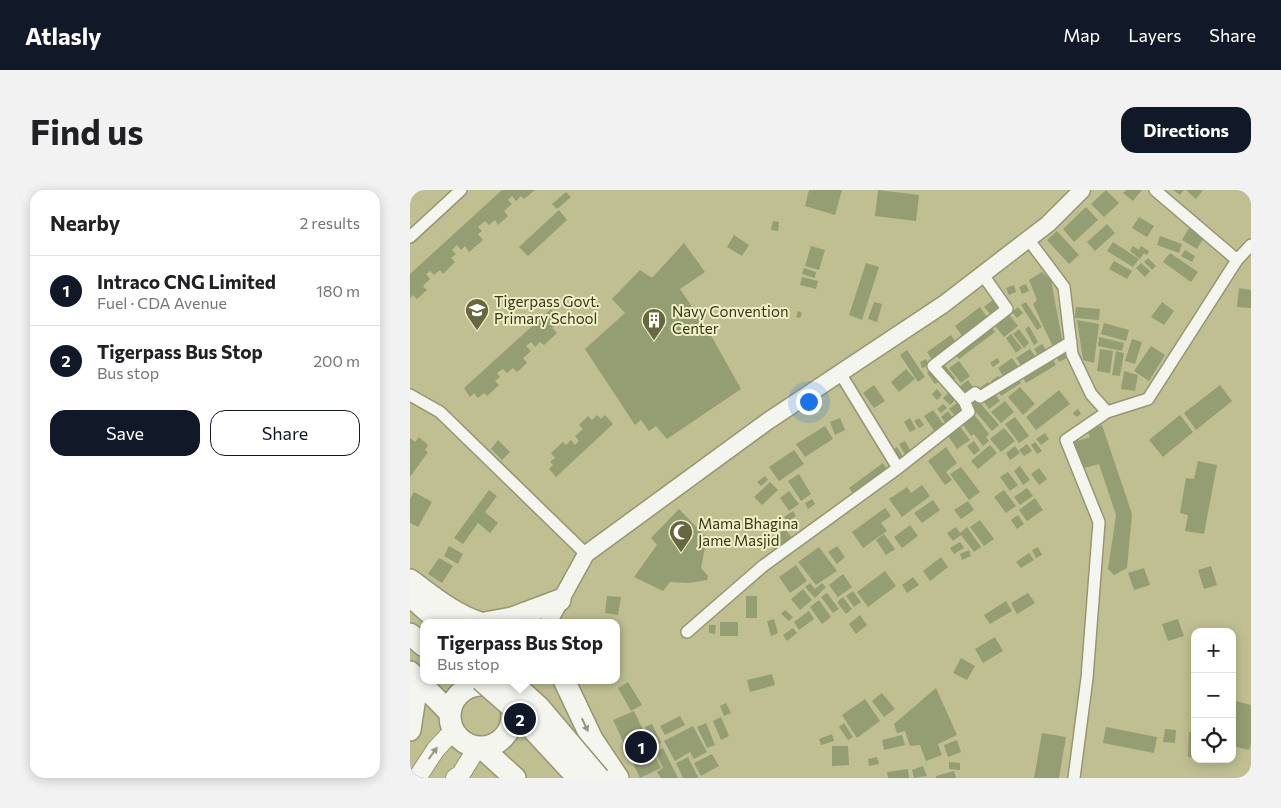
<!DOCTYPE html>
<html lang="en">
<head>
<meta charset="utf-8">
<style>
	:root { --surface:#fff; --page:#f2f2f2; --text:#202124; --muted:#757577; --line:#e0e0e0; --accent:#111827 }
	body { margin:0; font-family:Commissioner,sans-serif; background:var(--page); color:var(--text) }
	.controls { position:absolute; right:15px; bottom:15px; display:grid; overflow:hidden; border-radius:10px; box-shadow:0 2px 12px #0003 }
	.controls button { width:45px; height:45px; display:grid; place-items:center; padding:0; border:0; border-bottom:1px solid var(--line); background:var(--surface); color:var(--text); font:25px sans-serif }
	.you { position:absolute; left:398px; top:211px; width:18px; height:18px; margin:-12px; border:4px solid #fff; border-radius:50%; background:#1a73e8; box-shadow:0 0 0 8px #1a73e833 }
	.badge { display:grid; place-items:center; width:32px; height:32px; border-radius:50%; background:var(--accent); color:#fff; font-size:16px; font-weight:700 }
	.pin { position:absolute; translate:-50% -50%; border:2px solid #fff; box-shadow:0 1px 5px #0006 }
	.popup { position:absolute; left:10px; top:429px; width:200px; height:65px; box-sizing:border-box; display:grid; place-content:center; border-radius:10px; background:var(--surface); filter:drop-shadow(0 1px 4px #0005); font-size:16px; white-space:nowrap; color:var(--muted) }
	.popup b { font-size:19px; color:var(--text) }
	.popup::after { content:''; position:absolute; left:50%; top:100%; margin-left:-10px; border:10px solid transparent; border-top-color:var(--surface) }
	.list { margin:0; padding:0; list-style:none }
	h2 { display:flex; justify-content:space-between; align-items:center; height:65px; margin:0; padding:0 20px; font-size:21px }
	h2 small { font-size:16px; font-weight:400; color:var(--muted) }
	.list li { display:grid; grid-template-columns:32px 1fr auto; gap:15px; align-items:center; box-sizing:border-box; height:70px; padding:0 20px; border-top:1px solid var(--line) }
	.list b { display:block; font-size:19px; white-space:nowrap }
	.list p { margin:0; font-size:16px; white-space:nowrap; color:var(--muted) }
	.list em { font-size:16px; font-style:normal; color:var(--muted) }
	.actions { display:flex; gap:10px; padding:15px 20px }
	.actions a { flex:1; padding:11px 0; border:1px solid var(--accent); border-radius:15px; text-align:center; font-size:18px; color:var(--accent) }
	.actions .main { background:var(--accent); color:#fff }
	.icon { flex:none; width:28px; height:28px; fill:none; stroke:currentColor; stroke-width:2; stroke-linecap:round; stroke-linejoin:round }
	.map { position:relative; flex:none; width:841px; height:588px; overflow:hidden; border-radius:15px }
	header { display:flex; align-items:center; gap:30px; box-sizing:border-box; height:70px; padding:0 25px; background:var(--accent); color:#fff }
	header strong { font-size:24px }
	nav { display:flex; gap:28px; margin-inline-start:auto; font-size:18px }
	.intro { display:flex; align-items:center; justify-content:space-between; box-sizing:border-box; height:120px; padding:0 30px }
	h1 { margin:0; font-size:35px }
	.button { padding:12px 22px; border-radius:15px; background:var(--accent); color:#fff; font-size:18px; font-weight:700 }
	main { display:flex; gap:30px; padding:0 30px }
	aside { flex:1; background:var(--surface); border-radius:15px; box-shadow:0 2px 12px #0003 }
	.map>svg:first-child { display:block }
	.building { fill:#959e72 }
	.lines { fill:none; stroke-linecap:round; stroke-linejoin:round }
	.street-casing { stroke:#969672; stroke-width:14 }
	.secondary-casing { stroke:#969672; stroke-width:19 }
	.primary-casing { stroke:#969672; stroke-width:20 }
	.highway-casing { stroke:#969672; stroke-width:24 }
	.street { stroke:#f5f5ef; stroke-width:11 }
	.secondary { stroke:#f5f5ef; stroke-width:16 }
	.primary { stroke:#f5f5ef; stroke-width:18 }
	.highway { stroke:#f5f5ef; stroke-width:21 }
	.highway-bridge-casing { stroke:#969672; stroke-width:24; stroke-linecap:butt }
	.highway-bridge { stroke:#f5f5ef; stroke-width:21 }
	.oneway { fill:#969682 }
	.labels { text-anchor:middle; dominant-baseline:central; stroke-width:4; stroke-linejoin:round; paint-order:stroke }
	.poi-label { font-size:15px; fill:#373715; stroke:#eff0c8; text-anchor:start }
</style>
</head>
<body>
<header>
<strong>Atlasly</strong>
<nav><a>Map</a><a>Layers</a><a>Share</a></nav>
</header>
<div class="intro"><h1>Find us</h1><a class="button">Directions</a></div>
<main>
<aside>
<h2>Nearby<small>2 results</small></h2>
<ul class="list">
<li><span class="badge">1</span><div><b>Intraco CNG Limited</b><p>Fuel · CDA Avenue</p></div><em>180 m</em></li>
<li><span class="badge">2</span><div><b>Tigerpass Bus Stop</b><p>Bus stop</p></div><em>200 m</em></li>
</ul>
<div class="actions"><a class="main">Save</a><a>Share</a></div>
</aside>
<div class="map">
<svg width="841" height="588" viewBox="0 0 841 588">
	<rect width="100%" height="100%" fill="#bfbf92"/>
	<path class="building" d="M92 0H125L114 9 111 6 106 11 102 6 98 10 102 14 94 21 98 26 88 35 85 30 79 35 75 31 68 37 72 41 68 44 73 50 59 62 55 56 51 60 47 55 42 60 46 64 41 68 45 72 33 84 30 80 24 85 20 81 16 84 20 89 13 96 17 100 7 109 3 105 0 108V84Z
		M399 0H432L425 25 395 16Z
		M468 0 509 5 506 31 465 26Z
		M696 0 709 13 694 27 681 14Z
		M716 0H732L723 11 713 3Z
		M763 0H774L770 5Z
		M776 0H793L786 9Z
		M156 2 161 7 147 19 142 14Z
		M676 17 688 30 664 52 653 39Z
		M149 20 157 30 118 66 109 57Z
		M729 27 744 36 737 47 722 38Z
		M363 31 369 32 368 41 361 40Z
		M697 34 705 43 685 61 677 52Z
		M779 38 794 47 787 59 772 50Z
		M647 41 669 65 659 74 637 50Z
		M324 45 339 55 332 66 317 57Z
		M750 46 772 54 769 63 747 55Z
		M703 52 729 69 723 77 697 61Z
		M274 53 295 82 270 99 299 142 331 199 257 249 246 236 239 241 231 230 225 235 175 159 215 123 202 109 230 80 242 88Z
		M401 56 415 60 409 80 395 76Z
		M723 56 729 60 731 56 739 61 737 65 734 63 730 69 720 61Z
		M775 60 785 66 782 72 771 66Z
		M760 63 788 82 781 92 753 72Z
		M738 68 746 76 742 80 734 72Z
		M704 71 722 81 717 89 699 79Z
		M456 73 469 77 452 130 439 125Z
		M731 73 740 81 735 87 726 78Z
		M394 78 406 82 405 88 392 84Z
		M632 82 641 90 653 154 644 159 623 114 627 110 619 90Z
		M392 87 408 91 406 99 390 95Z
		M616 94 619 101 612 104 609 97Z
		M604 95 606 102 599 105 596 98Z
		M829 98 841 100V118L827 117Z
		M585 108 593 117 582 126 574 117Z
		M464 112 472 114 467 132 458 129Z
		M616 112 632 137 627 140 611 115Z
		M752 112 764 121 754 135 741 127Z
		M570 117 578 129 553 147 545 136Z
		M608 117 613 123 607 128 602 122Z
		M666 117 690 119 689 130 665 128Z
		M141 119 148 127 144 130 147 134 142 138 147 143 134 155 130 152 125 157 121 152 116 156 121 161 113 168 117 173 107 182 103 178 97 183 93 179 87 183 90 187 85 191 89 195 77 206 74 203 68 208 64 203 60 207 54 198Z
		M388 121 392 123 390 128 386 127Z
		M597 122 608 136 594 147 583 133Z
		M667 130 689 134 684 173 673 170Z
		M694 133 719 140 716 151 691 144Z
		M580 135 585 142 549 169 544 162Z
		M619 136 628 152 624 155 615 139Z
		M609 139 619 153 614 158 603 144Z
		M601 144 612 158 606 163 596 148Z
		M541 145 547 154 523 171 517 162Z
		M689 147 714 153 712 161 688 156Z
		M722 149 732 152 725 174 715 171Z
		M632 154 637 161 629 166 624 159Z
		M741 156 755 165 739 191 724 181Z
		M620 159 627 169 614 179 606 168Z
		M654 159 658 167 649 172 645 164Z
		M690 159 703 161 700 183 687 181Z
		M497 160 515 187 508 192 490 165Z
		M706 161 714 163 710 186 702 185Z
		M641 167 646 175 616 193 611 185Z
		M587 168 590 172 583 177 580 173Z
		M602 168 610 179 595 189 588 178Z
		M516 169 519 176 512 178 510 172Z
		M549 171 560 186 551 193 539 178Z
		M533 173 545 188 540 192 528 177Z
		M496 179 505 189 489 202 481 192Z
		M523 180 530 191 525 194 517 183Z
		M714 181 728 185 725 201 711 199Z
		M588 186 592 191 585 197 581 191Z
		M608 188 611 193 591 206 588 201Z
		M558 190 566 201 556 208 548 198Z
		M578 192 581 197 571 205 567 200Z
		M464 195 475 211 464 218 453 203Z
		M810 195 822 211 786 240 774 223Z
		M610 197 625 214 613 225 598 207Z
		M527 199 532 205 527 210 522 204Z
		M649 200 660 214 626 240 616 227Z
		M540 201 547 208 540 215 533 208Z
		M583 201 590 211 579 219 572 209Z
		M566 208 589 235 582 241 559 214Z
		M595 211 604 222 591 233 581 222Z
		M548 212 556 221 547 228 539 219Z
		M533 214 537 218 531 223 527 219Z
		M668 219 671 224 666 227 663 223Z
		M523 220 534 235 525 242 514 226Z
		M538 221 544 229 537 235 531 227Z
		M563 223 579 244 576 247 579 251 573 256 564 244 561 246 551 232Z
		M187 225 191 229 195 225 203 234 146 287 139 279 143 275 140 272 145 268 141 263 153 252 156 255 161 250 165 255 169 251 165 246 173 239 169 235 178 226 182 230Z
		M770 225 783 242 753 267 739 250Z
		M605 227 619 246 609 253 595 234Z
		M430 228 435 240 425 245 420 232Z
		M500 228 506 239 500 242 494 232Z
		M509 228 514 235 509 238 504 231Z
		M548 234 560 250 547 259 536 243Z
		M692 235 722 324 717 378 704 385 698 379 706 325 689 274 674 278 664 252 680 247 677 240Z
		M415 236 423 249 395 267 386 254Z
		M594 238 605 251 591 262 580 249Z
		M635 243 639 249 631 255 626 249Z
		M9 247 18 255 15 260 18 262 0 287V248L5 252Z
		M88 250 100 262 92 270 81 259Z
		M495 251 502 263 496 266 489 254Z
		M564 251 570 260 564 265 557 256Z
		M625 252 632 261 627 264 621 255Z
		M617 254 622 261 614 266 609 260Z
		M580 255 587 263 568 279 561 271Z
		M605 256 610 263 600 270 596 263Z
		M487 257 495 270 488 274 480 262Z
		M536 257 547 273 536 282 542 290 535 295 518 271Z
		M384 260 394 274 369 291 359 277Z
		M788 271 807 275 794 344 775 341 778 325 770 323 776 288 784 289Z
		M473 273 478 280 443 304 439 298Z
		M610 276 620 290 613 295 604 281Z
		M551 277 570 302 559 310 540 284Z
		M629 278 637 289 629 295 621 284Z
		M598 282 608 295 600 301 590 287Z
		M389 284 401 304 391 311 378 291Z
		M355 286 358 290 351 296 347 292Z
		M360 292 368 300 352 315 344 307Z
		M512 295 520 306 492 327 479 309 497 297 501 303Z
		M617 298 623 306 610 315 604 307Z
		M79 300 87 306 75 322 88 333 80 343 68 333 53 354 44 348Z
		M594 300 606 316 596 323 584 307Z
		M379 301 389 314 379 321 370 308Z
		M4 302 22 312 8 337 0 333V309Z
		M625 308 633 320 617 331 609 320Z
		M402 309 405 314 398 319 395 313Z
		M523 310 530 320 512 333 504 323Z
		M558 311 564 320 551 329 544 320Z
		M475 318 481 326 471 333 477 341 453 358 442 342Z
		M269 319 297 348 291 378 298 386 297 390 279 393 260 392 253 401 224 387 247 355 241 348Z
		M383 321 386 326 377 332 374 327Z
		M608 325 614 334 607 339 601 330Z
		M570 330 584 349 574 356 560 337Z
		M500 335 508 346 492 358 484 347Z
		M546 337 550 343 557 337 571 357 564 362 551 345 543 351 537 343Z
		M375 339 382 348 365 361 358 352Z
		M474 344 485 359 476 365 466 350Z
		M550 352 554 358 544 364 540 358Z
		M39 356 53 364 48 374 34 366Z
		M427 356 435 367 427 374 418 362Z
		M409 357 427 381 406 395 388 372Z
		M628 357 632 365 626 368 622 360Z
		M559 360 561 366 552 370 550 364Z
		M619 363 624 370 611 378 606 372Z
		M531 367 538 377 520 391 513 381Z
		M29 368 43 376 32 393 18 384Z
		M386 375 397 391 380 403 369 387Z
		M801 376 807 395 794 399 788 380Z
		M734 378 740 395 724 400 718 383Z
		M475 381 486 396 458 417 447 402Z
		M433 384 442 397 428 407 419 395Z
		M503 387 509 395 497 403 492 395Z
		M400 393 405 399 412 393 416 397 405 408 395 397Z
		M393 399 402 410 390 420 381 409Z
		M443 401 451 412 444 417 436 406Z
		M417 403 429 419 423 423 411 407Z
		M618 403 625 413 607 424 601 413Z
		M197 406 211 407 208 425 195 423Z
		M336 406H347V428H336Z
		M433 407 442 419 436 424 427 412Z
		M409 410 421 427 412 434 400 417Z
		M596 411 602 421 580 434 574 425Z
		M375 420 383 427 379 431 371 424Z
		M399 421 404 429 389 440 384 432Z
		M450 425 457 435 446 444 439 434Z
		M364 429 368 443 361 446 357 431Z
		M768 429 774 446 758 451 752 434Z
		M310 432H328V446H310Z
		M299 435H306L305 444 299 443Z
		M383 438 387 443 377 451 373 445Z
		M585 447 593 461 573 473 565 459Z
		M551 468 565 476 557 490 543 483Z
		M362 484 365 495 340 502 337 490Z
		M218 492 232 515 221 521 208 498Z
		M526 498 547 545 528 554 532 565 516 571 510 555 500 556 495 541 487 543 484 534Z
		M472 503 485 519 474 527 462 511Z
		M455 509 470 531 447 548 432 525Z
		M826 511 841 515V553L839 560 822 556V526Z
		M316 513 321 523 314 526 310 516Z
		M224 521 251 578 230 588 203 530Z
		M270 526 275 535 255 545 250 536Z
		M311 527 319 546 311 550 303 531Z
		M296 533 305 555 297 558 287 537Z
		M434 533 443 547 438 550 429 537Z
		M242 534 251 553 244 557 235 537Z
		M283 536 297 562 284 569 280 562 265 571 254 551Z
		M696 537 747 547 744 563 693 553Z
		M755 539 766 540 765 553 753 552Z
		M779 542H785V568L778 567Z
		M632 543 656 547 649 588H624Z
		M422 544 424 551 411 555 409 549Z
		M492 545 495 555 474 560 472 550Z
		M547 550 551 562 538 567 534 555Z
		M422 556H438L439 575 422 576Z
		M253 558 268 588H251L247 582 253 578 245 562Z
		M302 564 309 576 291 586 284 573Z
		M278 567 288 587 287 588H273L266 573Z
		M467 567 469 574 459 576 458 569Z
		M539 572 550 573V580L539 579Z
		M513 576 517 586 504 588 502 580Z
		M498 579 499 588H478L477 582Z
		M544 581 546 588H526V586Z"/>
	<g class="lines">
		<g class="street-casing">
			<path id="street" d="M745 0 827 70
				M0 47 51 0
				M618 49 654 97 662 164 681 204 697 222 656 250 689 332 677 488 664 588
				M0 205 30 222 176 364
				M554 211 523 176 597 119 573 85
				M697 222 738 209 827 70 841 55
				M488 278 559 222 554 211 565 203 570 207 661 152
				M277 442 353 376 488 278 430 183"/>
		</g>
		<g class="secondary-casing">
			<path id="secondary" d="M138 433 176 364 358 231 534 114 638 34 672 0"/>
		</g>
		<g class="primary-casing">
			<path id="primary" d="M7 588 26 559 43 541
				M45 588 51 584 67 558"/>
		</g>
		<g class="highway-casing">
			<path id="highway" d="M0 390C23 407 43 424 70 433
				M6 411 31 433
				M75 433 102 428 150 410
				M0 444 14 456
				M0 482 40 523
				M154 490 182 549 208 588
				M40 526a31 31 0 1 1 62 0a31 31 0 1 1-62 0Z
				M0 540 8 488
				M72 558 105 588"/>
		</g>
		<use href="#street" class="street"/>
		<use href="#secondary" class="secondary"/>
		<use href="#primary" class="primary"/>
		<use href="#highway" class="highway"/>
		<g class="highway-bridge-casing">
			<path id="highway-bridge" d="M71 490 103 518 168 588
				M99 490 129 517 189 588"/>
		</g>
		<use href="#highway-bridge" class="highway-bridge"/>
	</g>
	<defs><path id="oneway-solid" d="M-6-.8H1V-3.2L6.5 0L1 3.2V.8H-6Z" transform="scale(1.25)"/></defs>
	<g class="oneway">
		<use href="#oneway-solid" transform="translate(175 535) rotate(65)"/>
		<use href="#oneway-solid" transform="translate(23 563) rotate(-54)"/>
	</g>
	<defs>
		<g id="school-pin" transform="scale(1.25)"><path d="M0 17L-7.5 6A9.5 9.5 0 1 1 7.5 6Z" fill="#676741" stroke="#eff0c8"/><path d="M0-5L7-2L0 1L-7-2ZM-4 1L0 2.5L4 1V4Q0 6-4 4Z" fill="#fff"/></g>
		<g id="building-pin" transform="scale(1.25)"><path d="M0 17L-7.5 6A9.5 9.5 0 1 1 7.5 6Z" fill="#676741" stroke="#eff0c8"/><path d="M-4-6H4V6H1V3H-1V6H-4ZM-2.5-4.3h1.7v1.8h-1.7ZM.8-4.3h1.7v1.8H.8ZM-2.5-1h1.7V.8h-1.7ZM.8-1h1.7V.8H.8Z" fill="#fff"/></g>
		<g id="mosque-pin" transform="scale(1.25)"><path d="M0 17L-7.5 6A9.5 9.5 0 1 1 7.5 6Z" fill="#676741" stroke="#eff0c8"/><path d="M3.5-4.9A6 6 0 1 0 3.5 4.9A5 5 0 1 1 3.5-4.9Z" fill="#fff"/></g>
	</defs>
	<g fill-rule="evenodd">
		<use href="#school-pin" x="67" y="120"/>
		<use href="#building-pin" x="244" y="130"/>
		<use href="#mosque-pin" x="271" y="342"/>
	</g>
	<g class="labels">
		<g class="poi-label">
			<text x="84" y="111">Tigerpass Govt.<tspan x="84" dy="17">Primary School</tspan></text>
			<text x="262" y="121">Navy Convention<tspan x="262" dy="17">Center</tspan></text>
			<text x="288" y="333">Mama Bhagina<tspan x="288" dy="17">Jame Masjid</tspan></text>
		</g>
	</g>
</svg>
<div class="controls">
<button>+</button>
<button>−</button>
<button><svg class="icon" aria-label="locate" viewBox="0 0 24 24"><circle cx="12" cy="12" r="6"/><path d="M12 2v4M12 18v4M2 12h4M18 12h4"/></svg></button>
</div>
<div class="you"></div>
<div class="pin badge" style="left:231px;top:557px">1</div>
<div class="pin badge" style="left:110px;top:529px">2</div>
<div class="popup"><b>Tigerpass Bus Stop</b>Bus stop</div>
</div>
</main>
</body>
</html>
